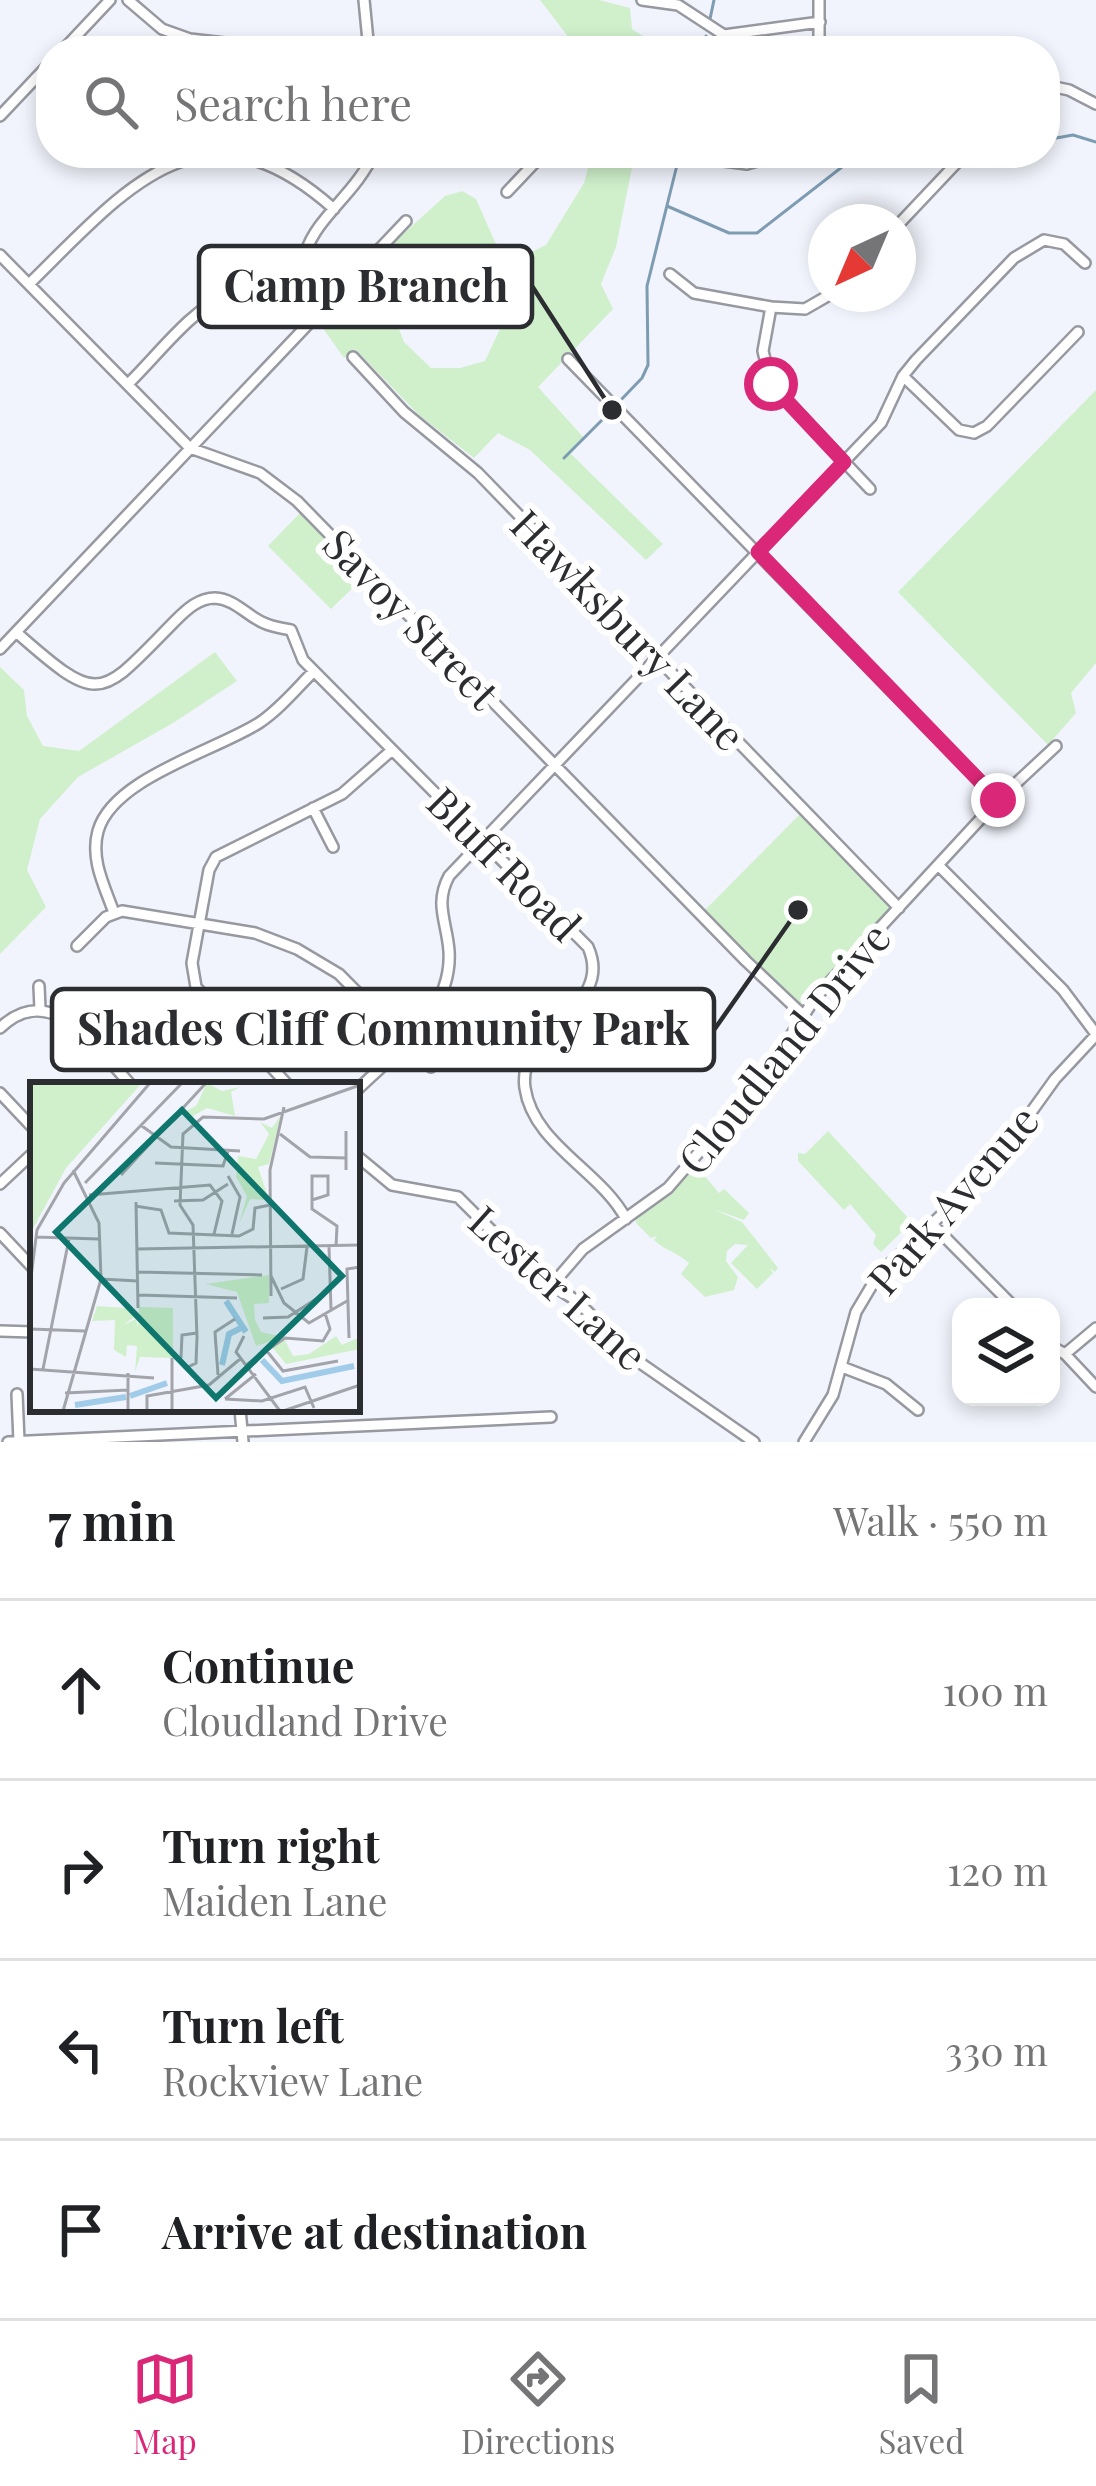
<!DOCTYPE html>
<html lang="en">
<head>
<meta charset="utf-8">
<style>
	:root { --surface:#fff; --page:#f2f2f2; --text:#202124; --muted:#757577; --line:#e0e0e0; --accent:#db2777 }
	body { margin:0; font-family:"Playfair Display",serif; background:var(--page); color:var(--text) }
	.controls { position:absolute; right:36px; bottom:36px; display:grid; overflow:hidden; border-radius:24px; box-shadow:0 6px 18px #0003 }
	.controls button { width:108px; height:108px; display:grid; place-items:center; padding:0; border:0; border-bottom:3px solid var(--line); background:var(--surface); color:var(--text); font:60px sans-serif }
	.compass { position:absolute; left:808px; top:204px; width:108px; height:108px; border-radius:50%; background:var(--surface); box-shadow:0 6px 18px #0003; rotate:224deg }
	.stop { position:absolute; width:36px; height:36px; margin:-27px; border:9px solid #db2777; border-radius:50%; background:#fff }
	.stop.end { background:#db2777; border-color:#fff; box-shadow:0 3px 12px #0008 }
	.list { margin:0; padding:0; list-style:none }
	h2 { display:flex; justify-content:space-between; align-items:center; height:156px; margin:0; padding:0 48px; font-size:51px }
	h2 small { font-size:39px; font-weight:400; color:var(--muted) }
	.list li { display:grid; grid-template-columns:78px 1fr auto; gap:36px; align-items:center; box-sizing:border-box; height:180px; padding:0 48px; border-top:3px solid var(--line) }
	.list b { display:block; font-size:45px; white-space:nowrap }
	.list p { margin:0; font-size:39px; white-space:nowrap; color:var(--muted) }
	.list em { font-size:39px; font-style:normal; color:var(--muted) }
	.icon { flex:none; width:66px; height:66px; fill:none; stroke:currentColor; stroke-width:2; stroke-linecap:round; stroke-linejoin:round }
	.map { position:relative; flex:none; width:1096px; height:1442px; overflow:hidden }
	.search { position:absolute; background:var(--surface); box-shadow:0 6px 18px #0003; left:36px; right:36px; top:36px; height:132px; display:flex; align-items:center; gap:30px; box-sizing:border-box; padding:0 42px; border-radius:48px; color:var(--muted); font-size:45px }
	.sheet { height:876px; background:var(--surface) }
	nav { display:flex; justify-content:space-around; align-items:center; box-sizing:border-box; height:168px; border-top:3px solid var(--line); background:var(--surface); font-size:33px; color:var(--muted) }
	nav a { display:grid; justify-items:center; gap:6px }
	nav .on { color:var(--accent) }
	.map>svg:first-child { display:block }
	.green { fill:#cff0cb }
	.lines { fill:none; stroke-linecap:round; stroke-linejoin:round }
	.stream { stroke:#7d9cb2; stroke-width:3 }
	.minor-casing { stroke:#9798a0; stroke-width:14 }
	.minor { stroke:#fff; stroke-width:9 }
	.route { stroke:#db2777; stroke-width:15 }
	.labels { text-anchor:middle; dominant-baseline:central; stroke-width:12; stroke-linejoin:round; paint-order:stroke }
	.street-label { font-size:42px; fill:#2c2d30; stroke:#fff }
	.inset-river { fill:none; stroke:#a0ccea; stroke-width:6 }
	.inset-road { fill:none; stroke:#a3a4ab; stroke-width:3 }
	.view { fill:#0f766e; fill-opacity:0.15; stroke:#0f766e; stroke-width:6 }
	.inset-edge { fill:none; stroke:#2c2d30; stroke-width:6 }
	.leader { fill:none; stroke:#2c2d30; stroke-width:4.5 }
	.callout-dot { fill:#2c2d30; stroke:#fff; stroke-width:4.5 }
	.callout { fill:#fff; stroke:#2c2d30; stroke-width:4.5 }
	.callout-label { font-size:45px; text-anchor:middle; font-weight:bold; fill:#2c2d30 }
</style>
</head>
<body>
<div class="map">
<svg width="1096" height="1442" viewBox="0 0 1096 1442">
	<rect width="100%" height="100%" fill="#f2f4fd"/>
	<path class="green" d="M540 0H599L630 8 632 29 667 51H579Z
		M592 153H635L616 247 601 284 613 309 538 387 585 439 570 453 663 544 646 560 530 450 498 433 474 458 419 415 355 349 344 358 320 324 381 255 392 264 400 284 390 305 404 342 431 368H460L485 361 500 329 497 309 484 298 443 315 422 304 392 244 445 196 462 191 476 199 495 242 517 259 546 245 584 183Z
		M1096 390V663L1071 693 1076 713 1048 745 898 592Z
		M301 512 365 576 331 609 268 546Z
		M215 652 237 681 173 723 78 777 40 819 27 870 46 907 0 954V667L24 690 27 716 43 746 79 751Z
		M802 812 893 907 799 1006 703 912Z
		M828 1131 912 1222 881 1252 873 1244 876 1235 850 1204 844 1210 798 1161V1153L805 1154Z
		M689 1169 703 1174 719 1193 724 1189 749 1213 744 1220 713 1209 742 1222 778 1268 775 1272 770 1268 773 1273 757 1289 731 1263 748 1245 735 1244 727 1251 726 1261 738 1277 734 1290 705 1297 681 1274 689 1263C678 1253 664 1250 654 1240L657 1236 651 1238 636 1223V1218Z"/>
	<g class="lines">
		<path class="stream" d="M710 19 714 0
			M703 51 706 36
			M1045 140 1073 135 1096 142
			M667 206 729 233H757L860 153
			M618 403 642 378 648 365 647 286 679 157
			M564 458 612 410"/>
		<g class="minor-casing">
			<path id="minor" d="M128 0 162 29 190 39 294 51
				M364 0 369 51
				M642 0 678 5 724 35 820 22
				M819 0V51
				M62 51 110 0
				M378 51H423
				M1045 85 1069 90 1096 104
				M0 116 51 62
				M700 158 747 164 784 153
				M507 192 544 153
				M898 225 966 153
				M0 255 190 448 260 473 297 501 746 961 802 1014
				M670 274 694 293 771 307 805 309 831 294
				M29 284C126 189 202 91 334 209
				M771 307 763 351 771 384 870 489
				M319 312C271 239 348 212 374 153
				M353 357 404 412 478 473 899 908
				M568 359 998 800
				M903 376 959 430 974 433 987 426 1078 332
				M128 384C157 356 189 312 227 294 250 283 277 282 302 279
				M16 632C102 708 99 698 176 620 187 609 199 598 215 598 235 599 247 616 264 623 272 627 282 628 291 630L303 660 588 947C616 1010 516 1026 525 1088 533 1144 601 1171 626 1219
				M0 649 406 221
				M313 808 333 847
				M939 866 1063 990 1096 1034
				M114 913C105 887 90 860 98 831 113 778 215 751 259 723 280 709 297 688 314 671
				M77 946 106 917 122 911 255 933 297 949 339 974 431 1067
				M39 986 40 1009
				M0 1028C52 978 97 1049 131 1085
				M288 1085 196 987 192 963 209 870 216 857 342 794 392 750
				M357 1090C396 1052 453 1012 449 951 447 922 434 904 449 876L881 423 903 376 916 360 1014 258 1044 240 1064 244 1085 263
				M0 1093 33 1128
				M357 1156 392 1185 458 1197 535 1274 577 1301 636 1360 754 1442
				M0 1184 33 1153
				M932 1224 1014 1307
				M0 1233 33 1268
				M551 1286 583 1249 668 1188 764 1077 815 998 998 800 1056 746
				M0 1331 33 1332
				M1051 1346 1065 1354 1096 1387
				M1065 1354 1096 1328
				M842 1367 886 1384 918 1410
				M17 1394 19 1441
				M240 1409 243 1442
				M8 1442 551 1417
				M804 1442 833 1395 856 1312 878 1275 974 1184 1004 1150 1055 1079 1096 1035"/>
		</g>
		<use href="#minor" class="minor"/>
	</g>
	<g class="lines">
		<path class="route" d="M771 384 844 462 758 552 998 800"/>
	</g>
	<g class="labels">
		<g class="street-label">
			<text transform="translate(412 618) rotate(46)">Savoy Street</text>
			<text transform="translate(629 629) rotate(46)">Hawksbury Lane</text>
			<text transform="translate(505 863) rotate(45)">Bluff Road</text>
			<text transform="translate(783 1048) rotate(-51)">Cloudland Drive</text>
			<text transform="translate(952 1199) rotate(-49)">Park Avenue</text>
			<text transform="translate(559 1287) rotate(42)">Lester Lane</text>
		</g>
	</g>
	<g transform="translate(30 1082)">
		<rect width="330" height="330" fill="#f2f4fd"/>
		<path d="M0 1H112L36 86 0 152ZM177 1 192 9 210 5 201 10 205 34 177 26 158 37 152 31 166 24ZM251 33 239 82 228 85 239 118 220 117 209 142 217 114 206 95 208 74 226 77 239 52 230 40 242 46ZM239 193V221L224 222 225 238 231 250 254 255 226 264 207 210 176 202ZM67 224 96 226 106 234 93 243 106 237 108 245 109 225 143 226V276L110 275 105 290 107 264 97 263 96 275 84 268 85 238 62 239ZM306 254 312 263 330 255V267L256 282 242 265 255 258 263 274 279 272Z" fill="#cff0cb"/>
		<path class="inset-river" d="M196 219 216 250M232 278 252 299 324 284M192 283 199 252 213 245M100 314 137 301M45 323 96 315"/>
		<path class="inset-road" d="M112 44 141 65 210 69M316 49V88M250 52 280 75 316 76M125 81 193 84 198 69M91 93 176 1M198 94 210 115 202 152M55 101 152 1M330 108V155M59 113 180 103 192 119 184 152M282 118 298 113V94H282V127L307 144 306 165M144 119 173 118 198 102M106 120 108 226M105 124 131 128 139 151 209 154 223 147 225 126 240 123M5 155 69 157M299 165 301 227M107 167 330 163M108 190 232 193M241 194 254 221 279 241 317 219M71 197 108 199M0 203 7 148 34 101 120 1M251 207 273 197 277 165M109 213 207 216M241 214 240 88 254 25M233 236 258 235 300 208M0 247 55 249M214 254 206 270 250 329M319 256 317 187 330 185M236 268 253 289 308 279M142 276V329M151 276 152 253 167 251M216 283 255 256 293 259 300 247 295 231M158 285 166 281 167 255 163 143 150 123 153 52 173 35 234 37 330 3M0 287 124 296M13 287 39 157M98 291V329M188 293 185 250 205 237M35 311 98 308M195 317 232 319 275 305 284 326M195 317 226 292M33 329 71 197 69 141 43 88M117 329V314L179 303 210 277M253 329 330 303"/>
		<path class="view" d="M152 28 312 194 186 316 26 150Z"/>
		<rect width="330" height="330" class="inset-edge"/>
	</g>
	<path class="leader" d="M612 410L532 286M798 910L714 1030"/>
	<g class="callout-dot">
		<circle cx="612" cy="410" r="12"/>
		<circle cx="798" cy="910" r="12"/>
	</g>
	<g class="callout">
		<rect x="199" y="246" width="333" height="81" rx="12"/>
		<rect x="52" y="989" width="662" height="81" rx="12"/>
	</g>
	<g class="callout-label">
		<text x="366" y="302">Camp Branch</text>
		<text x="383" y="1045">Shades Cliff Community Park</text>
	</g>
</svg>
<div class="controls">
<button><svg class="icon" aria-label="layers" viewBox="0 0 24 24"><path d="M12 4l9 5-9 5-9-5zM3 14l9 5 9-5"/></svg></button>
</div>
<svg class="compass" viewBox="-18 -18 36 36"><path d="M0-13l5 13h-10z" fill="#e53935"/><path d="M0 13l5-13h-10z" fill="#757577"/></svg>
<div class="stop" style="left:771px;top:384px"></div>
<div class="stop end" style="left:998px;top:800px"></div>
<div class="search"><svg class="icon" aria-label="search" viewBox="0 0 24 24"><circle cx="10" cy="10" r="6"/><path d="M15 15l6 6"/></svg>Search here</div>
</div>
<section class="sheet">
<h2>7 min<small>Walk · 550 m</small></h2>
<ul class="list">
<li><svg class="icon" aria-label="ahead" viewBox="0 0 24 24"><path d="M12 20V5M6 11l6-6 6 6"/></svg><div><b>Continue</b><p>Cloudland Drive</p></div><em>100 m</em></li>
<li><svg class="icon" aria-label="right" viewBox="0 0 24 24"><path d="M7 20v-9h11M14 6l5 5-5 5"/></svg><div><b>Turn right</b><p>Maiden Lane</p></div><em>120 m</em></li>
<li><svg class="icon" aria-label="left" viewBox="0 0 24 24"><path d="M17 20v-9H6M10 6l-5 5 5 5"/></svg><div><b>Turn left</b><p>Rockview Lane</p></div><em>330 m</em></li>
<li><svg class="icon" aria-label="arrive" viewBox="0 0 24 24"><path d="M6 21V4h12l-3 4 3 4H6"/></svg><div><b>Arrive at destination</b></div></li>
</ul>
</section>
<nav>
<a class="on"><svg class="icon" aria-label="map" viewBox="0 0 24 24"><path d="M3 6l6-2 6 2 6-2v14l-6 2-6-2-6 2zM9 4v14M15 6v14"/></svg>Map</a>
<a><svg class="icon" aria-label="directions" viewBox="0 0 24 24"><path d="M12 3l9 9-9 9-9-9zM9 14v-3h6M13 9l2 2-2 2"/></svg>Directions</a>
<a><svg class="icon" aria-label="saved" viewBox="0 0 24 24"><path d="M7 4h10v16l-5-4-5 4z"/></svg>Saved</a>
</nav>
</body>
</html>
